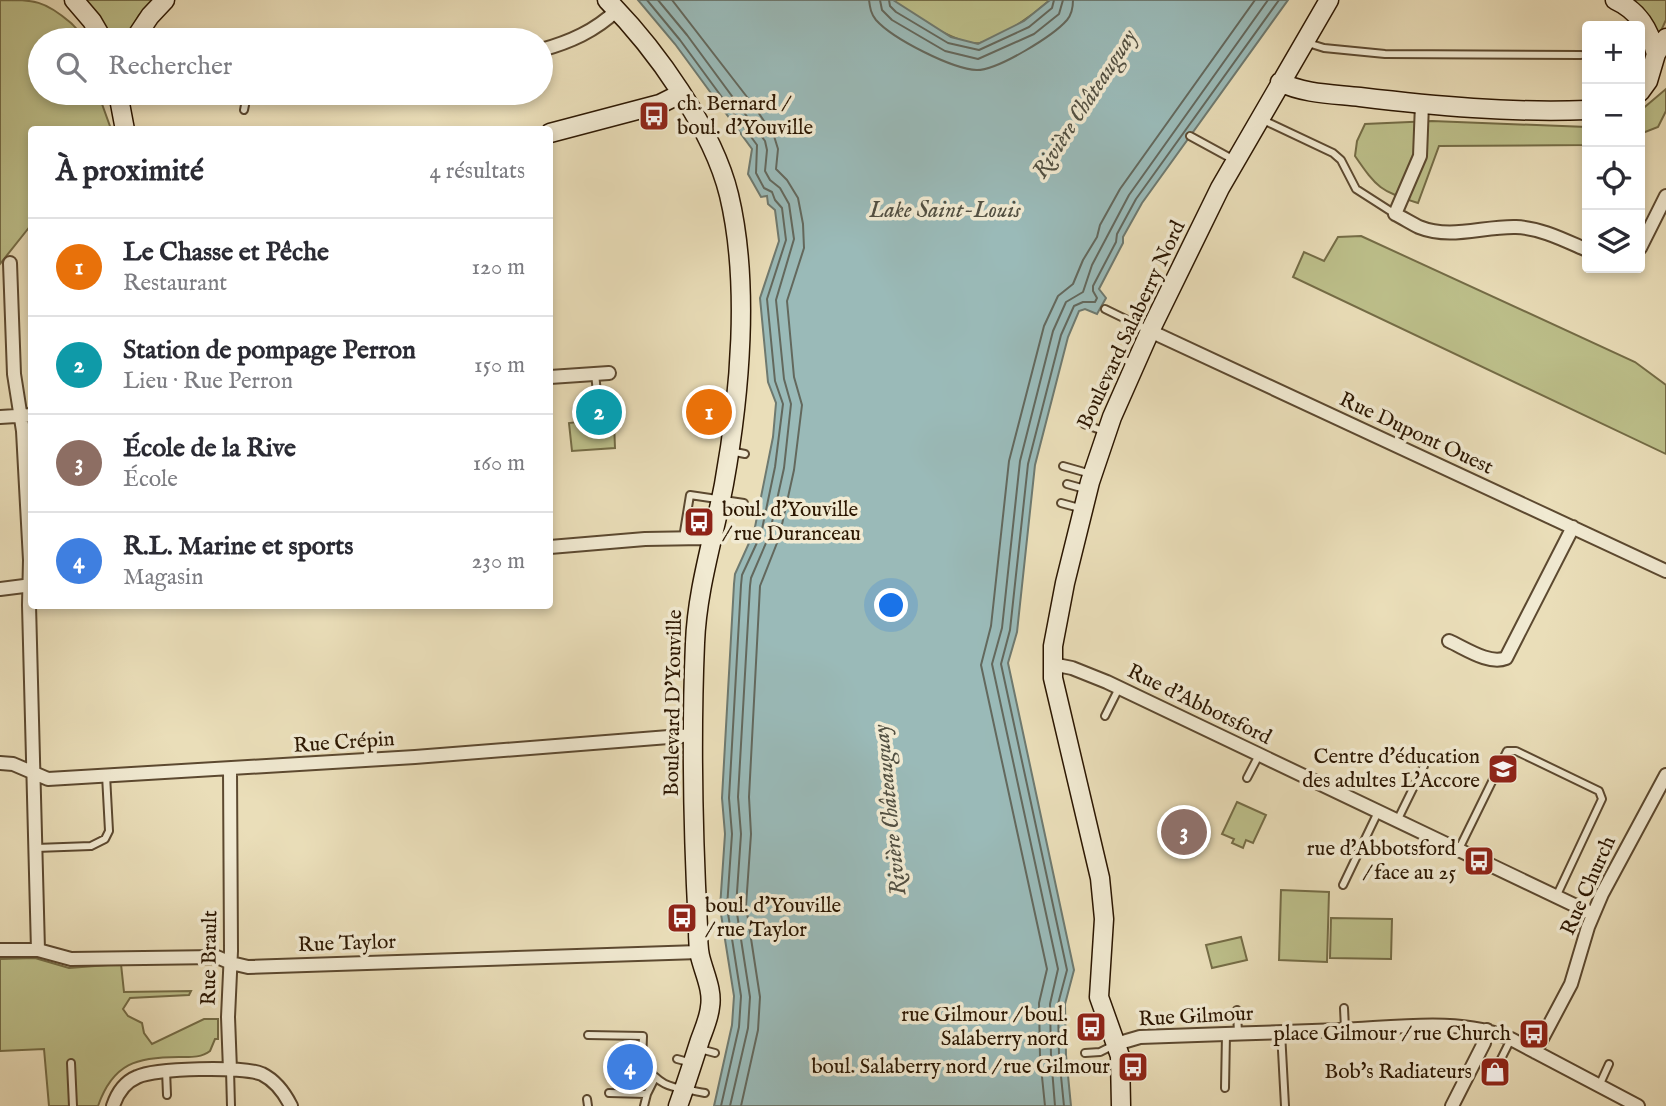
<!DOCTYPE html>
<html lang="fr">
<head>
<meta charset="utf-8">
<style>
	:root { --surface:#fff; --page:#f7f7f7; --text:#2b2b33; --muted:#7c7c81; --line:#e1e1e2; --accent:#7c3aed }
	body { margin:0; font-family:"IM FELL English",serif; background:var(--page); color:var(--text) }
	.controls { position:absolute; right:21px; top:21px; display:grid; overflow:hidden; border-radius:7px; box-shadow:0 4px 10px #0003 }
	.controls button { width:63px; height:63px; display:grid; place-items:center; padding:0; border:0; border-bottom:2px solid var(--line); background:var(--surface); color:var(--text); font:35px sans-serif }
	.you { position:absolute; left:892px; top:606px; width:24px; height:24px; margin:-18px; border:5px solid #fff; border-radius:50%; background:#1a73e8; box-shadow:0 0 0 10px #1a73e833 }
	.badge { display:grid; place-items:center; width:46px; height:46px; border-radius:50%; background:var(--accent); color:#fff; font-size:23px; font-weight:700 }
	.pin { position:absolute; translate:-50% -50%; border:4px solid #fff; box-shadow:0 2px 7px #0006 }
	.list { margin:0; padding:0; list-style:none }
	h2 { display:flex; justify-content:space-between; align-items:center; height:91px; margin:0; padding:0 28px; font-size:30px }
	h2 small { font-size:23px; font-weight:400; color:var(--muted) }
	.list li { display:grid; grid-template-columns:46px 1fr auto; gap:21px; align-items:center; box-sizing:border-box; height:98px; padding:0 28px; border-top:2px solid var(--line) }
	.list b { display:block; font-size:26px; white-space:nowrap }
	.list p { margin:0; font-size:23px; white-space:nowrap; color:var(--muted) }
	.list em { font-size:23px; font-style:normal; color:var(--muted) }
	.icon { flex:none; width:38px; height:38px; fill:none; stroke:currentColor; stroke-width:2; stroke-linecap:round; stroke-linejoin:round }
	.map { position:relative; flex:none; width:1666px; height:1106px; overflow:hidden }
	.search { position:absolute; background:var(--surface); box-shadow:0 4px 10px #0003; left:28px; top:28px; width:525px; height:77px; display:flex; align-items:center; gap:18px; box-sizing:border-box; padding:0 24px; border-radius:38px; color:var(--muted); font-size:26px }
	.panel { position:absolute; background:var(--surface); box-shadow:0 4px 10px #0003; left:28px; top:126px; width:525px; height:483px; border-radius:7px }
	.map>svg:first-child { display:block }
	.green { fill:#bdc08b; stroke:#746c46; stroke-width:2 }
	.water { fill:#9abab8; stroke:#6e796f; stroke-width:2 }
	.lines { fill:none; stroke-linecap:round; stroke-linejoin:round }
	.shore { stroke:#63685d; stroke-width:2 }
	.lane-casing { stroke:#5c4930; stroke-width:10 }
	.street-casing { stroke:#5c4930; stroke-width:16 }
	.secondary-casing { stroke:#2c1702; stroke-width:21 }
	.lane { stroke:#f1ead2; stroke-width:6 }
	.street { stroke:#f1ead2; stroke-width:12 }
	.secondary { stroke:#f1ead2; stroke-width:18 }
	.labels { text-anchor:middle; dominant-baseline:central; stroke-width:7; stroke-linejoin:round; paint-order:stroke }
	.poi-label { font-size:21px; fill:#2c1702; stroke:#f1ead2; text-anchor:end }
	.street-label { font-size:21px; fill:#2c1702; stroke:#f1ead2 }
	.water-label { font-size:23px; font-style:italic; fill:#525042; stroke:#f1ead2 }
</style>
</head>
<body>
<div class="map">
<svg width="1666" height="1106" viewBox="0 0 1666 1106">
	<rect width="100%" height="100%" fill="#eadeb9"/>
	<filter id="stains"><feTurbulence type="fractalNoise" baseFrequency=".00286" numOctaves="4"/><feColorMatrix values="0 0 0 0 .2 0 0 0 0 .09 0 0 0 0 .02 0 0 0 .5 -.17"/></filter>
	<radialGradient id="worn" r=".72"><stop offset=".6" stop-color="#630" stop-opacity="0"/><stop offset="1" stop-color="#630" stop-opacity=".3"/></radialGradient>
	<path class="green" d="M0 0C35 0 44 0 71 23 76 28 81 32 83 40H40V93H98L111 129 32 130 31 225 0 264Z
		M85 0H154L139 15 125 40H111Z
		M893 0H1050C1033 15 1003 37 980 43 961 47 907 13 893 0Z
		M1632 0H1666V20L1659 35 1647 14Z
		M1666 89V111L1658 127 1640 134V111Z
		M1432 121 1587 127V145L1439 146 1418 203C1380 191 1377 188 1355 156L1357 141 1365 124Z
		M1361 236 1635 362 1666 385V454L1293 277 1304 252 1324 261 1338 237Z
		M610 418 614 422 615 448 572 451 569 423Z
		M1237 802 1266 815 1253 843 1246 840 1243 848 1232 843 1234 839 1222 834Z
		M1281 890 1329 892 1327 962 1279 960Z
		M1331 918 1392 919 1391 959 1330 958Z
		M1241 937 1247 960 1212 968 1206 945Z
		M35 958 69 968 121 964 124 992 191 991 189 995 130 998 123 1009 128 1016 142 1023 144 1033 152 1044 204 1019H218V1039H215L210 1051C201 1058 190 1057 179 1057 137 1057 113 1063 98 1106H49L44 1049 0 1051V959Z"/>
	<path class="water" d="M638 0H893L951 37 978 44 1024 21 1050 0H1288L1142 203 1123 237V243L1099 289 1106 298 1097 314 1085 309 1079 311 1068 337 1035 465 1017 632 1008 663 1074 970 1065 1004 1066 1055 1071 1106H714L732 1025 734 996 720 908 725 834 722 798 734 584 735 574 754 532 773 437 776 403 768 382 760 298 779 241 775 210 768 204 767 196 761 197 748 174 752 149 675 44Z"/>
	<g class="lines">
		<path class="shore" d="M647 0 680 40 757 145 756 173 764 188 772 192 775 200 782 208 786 240 767 299 775 381 783 404 775 467 761 534 742 575 741 585 729 798 732 834 727 907 741 996 739 1027 721 1106
			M658 0 687 35 765 141 767 150 765 171 770 180 780 188 789 204 794 239 776 300 784 379 791 404 784 468 769 536 751 578 750 586 738 797 741 834 736 907 750 997 748 1028 730 1106
			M672 0 754 106 774 136 778 149 776 169 787 180 798 198 803 224 804 248 787 301 794 377 802 405 794 470 779 538 760 586 749 797 751 834 746 906 760 997 758 1030 741 1106
			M869 0C870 8 871 14 876 20 893 39 952 69 977 70 998 70 1053 36 1067 20 1072 14 1073 8 1073 0
			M880 0 882 10 892 20 945 51 978 59 1034 34 1059 14 1063 0
			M889 0 890 6 896 12 948 43 979 50 1029 27 1052 8 1054 0
			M1045 1106 1040 1057 1039 1003 1047 969 981 665 991 626 1009 461 1044 326 1058 296 1073 284 1083 260 1097 237 1100 225 1120 189 1255 0
			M1055 1106 1051 1056 1050 1004 1058 969 992 664 1002 628 1020 461 1053 331 1066 302 1083 292 1092 265 1129 195 1268 0
			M1064 1106 1059 1056 1058 1004 1067 970 1001 664 1010 630 1028 464 1061 335 1074 306 1083 302H1095L1097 298 1093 291V286L1116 242 1117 234 1136 199 1279 0"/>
		<g class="lane-casing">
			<path id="lane" d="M1308 43 1324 48 1385 54 1581 55
				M244 110 246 100 253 93
				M1261 119 1333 153 1341 160 1356 189 1395 214
				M1190 136 1234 160
				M1105 309 1148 330
				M1118 357 1132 363
				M579 420 577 409 581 403 598 401 595 374
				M1084 424 1106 432
				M730 451 745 454
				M1063 466 1091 474
				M1067 484 1085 489
				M1061 503 1083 509
				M683 538 690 495 744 503
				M1105 716 1119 688
				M1247 778 1259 755
				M1397 821 1424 766
				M36 848 91 846 105 839 109 831 106 775
				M1459 849 1507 751H1516L1599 791 1602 799 1556 897
				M1343 885 1378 812
				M1344 1008 1345 1029
				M1237 1010 1238 1034
				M1281 1032 1285 1106
				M588 1035 643 1036 642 1063C665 1091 672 1086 705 1093
				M700 1049 715 1053
				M1085 1053 1100 1052 1114 1045
				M677 1059 692 1063
				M71 1063 73 1106
				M1490 1064 1500 1061 1511 1039
				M166 1070 167 1095
				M230 1070 231 1106
				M1599 1086 1609 1064
				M1225 1088 1226 1034
				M609 1093 647 1094 655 1078
				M587 1099 588 1106
				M644 1106 647 1094"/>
		</g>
		<g class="street-casing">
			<path id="street" d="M541 50C570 42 595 31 617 10
				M1422 104 1420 156 1395 214C1403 218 1411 223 1419 227 1451 240 1483 226 1516 227 1541 228 1564 240 1587 250
				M1640 248 1666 196
				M10 263 14 374 23 431 30 560 29 605 38 950
				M1150 331 1666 571
				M550 377 609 373
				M0 417 32 415
				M550 547 645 539 703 538 712 540
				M0 589 32 585
				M1449 641C1465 648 1489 665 1506 658L1573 527
				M1052 664 1072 668 1107 682 1593 914
				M0 763 13 764 48 779 415 757 694 735
				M0 950H38L71 959 217 957 231 963 248 967 699 952
				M1116 1044 1140 1037C1207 1035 1273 1032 1340 1030 1393 1028 1461 1017 1511 1039L1638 1106
				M1535 1052 1571 984 1588 927 1602 894 1666 775
				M230 1070 228 1017 231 951 230 770
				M113 1106C117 1094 125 1082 137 1077 155 1068 243 1066 262 1074 276 1081 284 1092 291 1106
				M1452 1106 1484 1043 1487 1030"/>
		</g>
		<g class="secondary-casing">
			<path id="secondary" d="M74 0 92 21 103 40
				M607 0C655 48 713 129 729 195 750 283 740 395 724 484 714 537 697 589 695 643 691 737 693 834 698 927 698 937 698 947 700 956 704 973 713 990 710 1007 709 1018 704 1029 700 1040 693 1062 686 1084 678 1106
				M1615 0C1639 11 1649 29 1656 54
				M134 40 150 16 165 0
				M1280 82C1304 94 1334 94 1360 97 1435 106 1511 113 1587 110
				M1640 92 1648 81 1656 54 1666 38
				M118 93 125 130
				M550 133 660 104 680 94
				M1121 1106 1120 1056 1099 997 1104 919 1100 878 1053 678V646L1065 583 1090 482 1112 417 1150 331 1220 188 1329 0"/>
		</g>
		<use href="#lane" class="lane"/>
		<use href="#street" class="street"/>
		<use href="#secondary" class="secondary"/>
	</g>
	<defs>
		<g id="bus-square" transform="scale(1.575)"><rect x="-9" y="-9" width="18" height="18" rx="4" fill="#8f2418" stroke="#f1ead2"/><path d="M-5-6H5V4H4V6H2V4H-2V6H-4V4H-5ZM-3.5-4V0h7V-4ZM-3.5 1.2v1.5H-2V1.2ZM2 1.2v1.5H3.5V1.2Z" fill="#fff"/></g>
		<g id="university-square" transform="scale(1.575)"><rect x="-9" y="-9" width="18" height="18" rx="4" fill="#8f2418" stroke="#f1ead2"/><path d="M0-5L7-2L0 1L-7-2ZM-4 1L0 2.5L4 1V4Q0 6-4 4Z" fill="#fff"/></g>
		<g id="shop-square" transform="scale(1.575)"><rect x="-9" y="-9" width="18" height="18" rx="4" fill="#8f2418" stroke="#f1ead2"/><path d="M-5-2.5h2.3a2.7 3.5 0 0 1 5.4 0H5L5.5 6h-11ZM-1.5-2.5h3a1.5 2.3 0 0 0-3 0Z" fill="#fff"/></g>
	</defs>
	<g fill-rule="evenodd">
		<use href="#bus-square" x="654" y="116"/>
		<use href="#bus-square" x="699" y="522"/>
		<use href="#university-square" x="1503" y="769"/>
		<use href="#bus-square" x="1479" y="861"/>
		<use href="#bus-square" x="682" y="918"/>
		<use href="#bus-square" x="1091" y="1027"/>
		<use href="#bus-square" x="1534" y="1034"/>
		<use href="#bus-square" x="1133" y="1067"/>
		<use href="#shop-square" x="1495" y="1072"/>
	</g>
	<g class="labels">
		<g class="poi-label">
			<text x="677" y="104" text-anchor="start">ch. Bernard /<tspan x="677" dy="24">boul. d'Youville</tspan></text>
			<text x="722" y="510" text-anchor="start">boul. d'Youville<tspan x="722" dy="24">/ rue Duranceau</tspan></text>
			<text x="1480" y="757">Centre d'éducation<tspan x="1480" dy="24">des adultes L'Accore</tspan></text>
			<text x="1456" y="849">rue d'Abbotsford<tspan x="1456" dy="24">/ face au 25</tspan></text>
			<text x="705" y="906" text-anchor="start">boul. d'Youville<tspan x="705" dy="24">/ rue Taylor</tspan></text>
			<text x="1068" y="1015">rue Gilmour / boul.<tspan x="1068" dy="24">Salaberry nord</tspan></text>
			<text x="1511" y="1034">place Gilmour / rue Church</text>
			<text x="1110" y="1067">boul. Salaberry nord / rue Gilmour</text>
			<text x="1472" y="1072">Bob's Radiateurs</text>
		</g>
		<g class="street-label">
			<text transform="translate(1132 325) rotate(-65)">Boulevard Salaberry Nord</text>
			<text transform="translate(1416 434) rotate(25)">Rue Dupont Ouest</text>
			<text transform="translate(674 703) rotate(-89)">Boulevard D'Youville</text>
			<text transform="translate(1199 705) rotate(26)">Rue d'Abbotsford</text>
			<text transform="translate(344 743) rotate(-4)">Rue Crépin</text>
			<text transform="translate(1589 886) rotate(-66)">Rue Church</text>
			<text transform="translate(347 944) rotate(-2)">Rue Taylor</text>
			<text transform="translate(210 958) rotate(-89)">Rue Brault</text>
			<text transform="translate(1196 1017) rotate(-3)">Rue Gilmour</text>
		</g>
		<g class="water-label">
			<text transform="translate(1085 104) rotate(-57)">Rivière Châteauguay</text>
			<text x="945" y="210">Lake Saint-Louis</text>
			<text transform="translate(890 810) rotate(-96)">Rivière Châteauguay</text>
		</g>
	</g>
	<rect width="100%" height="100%" filter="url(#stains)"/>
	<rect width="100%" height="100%" fill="url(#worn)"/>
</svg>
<div class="controls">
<button>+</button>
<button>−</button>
<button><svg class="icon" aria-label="locate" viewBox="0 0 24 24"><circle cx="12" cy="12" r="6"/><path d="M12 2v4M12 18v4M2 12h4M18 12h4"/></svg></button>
<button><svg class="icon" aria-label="layers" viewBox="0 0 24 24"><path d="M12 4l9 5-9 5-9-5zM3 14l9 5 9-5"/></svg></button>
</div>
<div class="you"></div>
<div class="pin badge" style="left:709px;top:412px;background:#e8710a">1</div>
<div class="pin badge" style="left:599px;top:412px;background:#0f9aa8">2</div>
<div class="pin badge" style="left:1184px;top:832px;background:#8d6e63">3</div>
<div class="pin badge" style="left:630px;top:1067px;background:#3f7fe0">4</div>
<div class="search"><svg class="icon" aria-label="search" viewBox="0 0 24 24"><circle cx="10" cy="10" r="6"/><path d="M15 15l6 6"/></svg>Rechercher</div>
<section class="panel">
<h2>À proximité<small>4 résultats</small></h2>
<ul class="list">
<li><span class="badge" style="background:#e8710a">1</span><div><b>Le Chasse et Pêche</b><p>Restaurant</p></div><em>120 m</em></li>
<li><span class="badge" style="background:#0f9aa8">2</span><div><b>Station de pompage Perron</b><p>Lieu · Rue Perron</p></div><em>150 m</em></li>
<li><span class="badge" style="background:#8d6e63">3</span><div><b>École de la Rive</b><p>École</p></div><em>160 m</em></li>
<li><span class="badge" style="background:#3f7fe0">4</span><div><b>R.L. Marine et sports</b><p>Magasin</p></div><em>230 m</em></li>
</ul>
</section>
</div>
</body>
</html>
